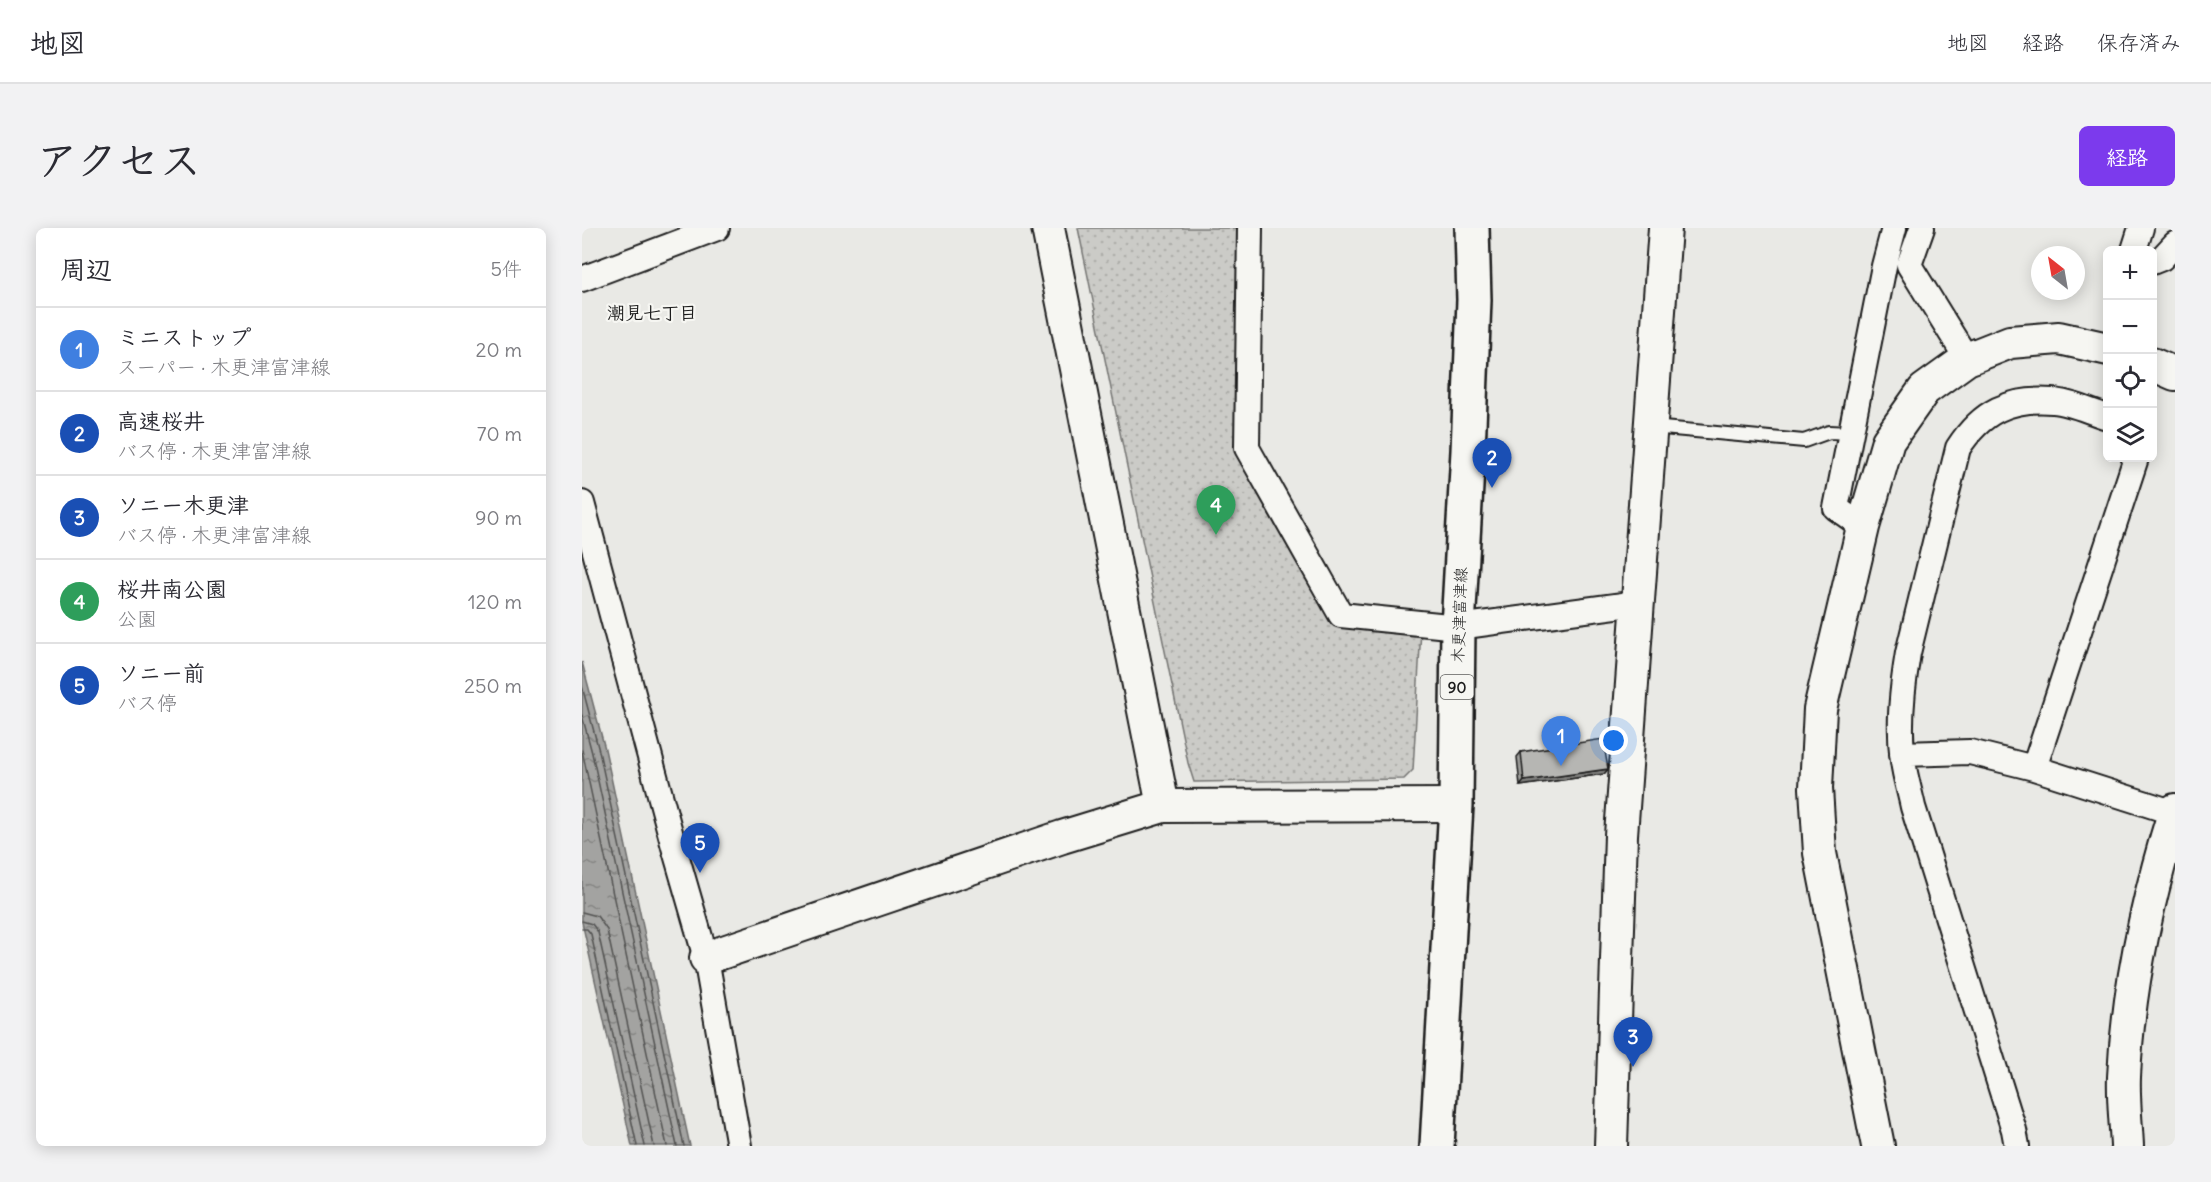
<!DOCTYPE html>
<html lang="ja">
<head>
<meta charset="utf-8">
<style>
	:root { --surface:#fff; --page:#f2f2f3; --text:#2b2b33; --muted:#7c7c81; --line:#e1e1e2; --accent:#7c3aed }
	body { margin:0; font-family:Delius,"Klee One",sans-serif; background:var(--page); color:var(--text) }
	.controls { position:absolute; right:18px; top:18px; display:grid; overflow:hidden; border-radius:9px; box-shadow:0 3px 15px #0003 }
	.controls button { width:54px; height:54px; display:grid; place-items:center; padding:0; border:0; border-bottom:2px solid var(--line); background:var(--surface); color:var(--text); font:30px sans-serif }
	.compass { position:absolute; left:1449px; top:18px; width:54px; height:54px; border-radius:50%; background:var(--surface); box-shadow:0 3px 15px #0003; rotate:329deg }
	.you { position:absolute; left:1032px; top:513px; width:21px; height:21px; margin:-15px; border:4px solid #fff; border-radius:50%; background:#1a73e8; box-shadow:0 0 0 9px #1a73e833 }
	.badge { display:grid; place-items:center; width:39px; height:39px; border-radius:50%; background:var(--accent); color:#fff; font-size:20px; font-weight:700 }
	.pin { position:absolute; translate:-50% -50px; filter:drop-shadow(0 2px 3px #0008) }
	.pin::after { content:''; position:absolute; top:32px; width:21px; height:18px; background:inherit; clip-path:polygon(0 0,100% 0,50% 100%) }
	.list { margin:0; padding:0; list-style:none }
	h2 { display:flex; justify-content:space-between; align-items:center; height:78px; margin:0; padding:0 24px; font-size:26px }
	h2 small { font-size:20px; font-weight:400; color:var(--muted) }
	.list li { display:grid; grid-template-columns:39px 1fr auto; gap:18px; align-items:center; box-sizing:border-box; height:84px; padding:0 24px; border-top:2px solid var(--line) }
	.list b { display:block; font-size:22px; white-space:nowrap }
	.list p { margin:0; font-size:20px; white-space:nowrap; color:var(--muted) }
	.list em { font-size:20px; font-style:normal; color:var(--muted) }
	.icon { flex:none; width:33px; height:33px; fill:none; stroke:currentColor; stroke-width:2; stroke-linecap:round; stroke-linejoin:round }
	.map { position:relative; flex:none; width:1593px; height:918px; overflow:hidden; border-radius:9px }
	header { display:flex; align-items:center; gap:36px; box-sizing:border-box; height:84px; padding:0 30px; background:var(--surface); border-bottom:2px solid var(--line) }
	header strong { font-size:28px }
	nav { display:flex; gap:33px; margin-inline-start:auto; font-size:21px }
	.intro { display:flex; align-items:center; justify-content:space-between; box-sizing:border-box; height:144px; padding:0 36px }
	h1 { margin:0; font-size:42px }
	.button { padding:15px 27px; border-radius:9px; background:var(--accent); color:#fff; font-size:21px; font-weight:700 }
	main { display:flex; gap:36px; padding:0 36px }
	aside { flex:1; background:var(--surface); border-radius:9px; box-shadow:0 3px 15px #0003 }
	.map>svg:first-child { display:block }
	.grass { fill:url(#grass-dots); stroke:#747472; stroke-width:1.5 }
	.water { fill:url(#water-ripples); stroke:#6d6d6c; stroke-width:1.5 }
	.lines { fill:none; stroke-linecap:round; stroke-linejoin:round }
	.shore { stroke:#525251; stroke-width:1.5 }
	.service-casing { stroke:#1c1c1c; stroke-width:16 }
	.minor-casing { stroke:#1c1c1c; stroke-width:28 }
	.tertiary-casing { stroke:#1c1c1c; stroke-width:36 }
	.primary-casing { stroke:#1c1c1c; stroke-width:38 }
	.service { stroke:#f6f6f2; stroke-width:12 }
	.minor { stroke:#f6f6f2; stroke-width:24 }
	.tertiary { stroke:#f6f6f2; stroke-width:32 }
	.primary { stroke:#f6f6f2; stroke-width:33 }
	.wall { fill:#9d9d9a; stroke:#1c1c1c; stroke-width:1.5 }
	.shaded-wall { fill:#7f7f7d; stroke:#1c1c1c; stroke-width:1.5 }
	.building { fill:#b6b6b3; stroke:#1c1c1c; stroke-width:1.5 }
	.labels { text-anchor:middle; dominant-baseline:central; stroke-width:4.5; stroke-linejoin:round; paint-order:stroke }
	.shield { fill:#f6f6f2; stroke:#5d5d5c; stroke-width:1.5 }
	.shield-label { font-size:15px; font-weight:bold; fill:#1c1c1c }
	.street-label { font-size:16px; fill:#1c1c1c; stroke:#f6f6f2 }
	.neighbourhood-label { font-size:18px; font-weight:bold; fill:#1c1c1c; stroke:#f6f6f2 }
</style>
</head>
<body>
<header>
<strong>地図</strong>
<nav><a>地図</a><a>経路</a><a>保存済み</a></nav>
</header>
<div class="intro"><h1>アクセス</h1><a class="button">経路</a></div>
<main>
<aside>
<h2>周辺<small>5件</small></h2>
<ul class="list">
<li><span class="badge" style="background:#3f7fe0">1</span><div><b>ミニストップ</b><p>スーパー · 木更津富津線</p></div><em>20 m</em></li>
<li><span class="badge" style="background:#1a4fb4">2</span><div><b>高速桜井</b><p>バス停 · 木更津富津線</p></div><em>70 m</em></li>
<li><span class="badge" style="background:#1a4fb4">3</span><div><b>ソニー木更津</b><p>バス停 · 木更津富津線</p></div><em>90 m</em></li>
<li><span class="badge" style="background:#2e9e5b">4</span><div><b>桜井南公園</b><p>公園</p></div><em>120 m</em></li>
<li><span class="badge" style="background:#1a4fb4">5</span><div><b>ソニー前</b><p>バス停</p></div><em>250 m</em></li>
</ul>
</aside>
<div class="map">
<svg width="1593" height="918" viewBox="0 0 1593 918">
	<defs>
		<pattern id="grass-dots" width="8" height="8" patternUnits="userSpaceOnUse" patternTransform="scale(1.5)"><rect width="8" height="8" fill="#cbcbc7"/><path d="M2 2h.1M6 6h.1" fill="none" stroke="#aeaeaa" stroke-width="1.8" stroke-linecap="round"/></pattern>
		<pattern id="water-ripples" width="26" height="14" patternUnits="userSpaceOnUse" patternTransform="scale(1.5)"><rect width="26" height="14" fill="#a3a3a1"/><path d="M2 4q2-2 4 0t4 0M15 11q2-2 4 0t4 0" fill="none" stroke="#848482"/></pattern>
	</defs>
	<rect width="100%" height="100%" fill="#e9e9e5"/>
	<filter id="ink" filterUnits="userSpaceOnUse"><feTurbulence type="fractalNoise" baseFrequency=".0167" numOctaves="2"/><feDisplacementMap in="SourceGraphic" scale="12" xChannelSelector="R" yChannelSelector="G"/><feConvolveMatrix kernelMatrix="1 2 1 2 8 2 1 2 1" color-interpolation-filters="sRGB"/></filter>
	<g filter="url(#ink)">
		<path class="grass" d="M496 0H657L659 222 757 393 839 401 831 542 822 551 612 554 606 535Z"/>
		<path class="water" d="M0 434 23 521 108 918H50L0 694Z"/>
		<g class="lines">
			<path class="shore" d="M0 458 17 523 102 918
				M0 487 10 525 95 918
				M0 522 85 918
				M0 684 15 688 25 702 72 918
				M0 693 10 696 16 704 63 918
				M0 701H5L9 706 55 918"/>
			<g class="service-casing">
				<path id="service" d="M1070 199 1222 213 1247 204 1268 205"/>
			</g>
			<g class="minor-casing">
				<path id="minor" d="M668 0 665 220 759 387 876 399 1056 375
					M1340 0 1327 37 1385 131
					M1552 22 1559 0
					M1570 34 1580 30 1593 16
					M0 51 135 0
					M0 275 92 619 124 730 157 918
					M1281 299 1254 280 1302 38 1312 0
					M1320 526 1388 524 1452 540 1593 585
					M1452 540 1554 230
					M1435 918 1432 902 1331 579C1328 564 1323 549 1321 533 1316 497 1320 461 1326 425L1376 220C1399 184 1428 169 1471 173 1489 174 1508 184 1526 189"/>
			</g>
			<g class="tertiary-casing">
				<path id="tertiary" d="M466 0 581 578
					M1570 136 1593 146
					M124 730 480 609 581 578 874 577
					M1029 918 1039 607 1083 0
					M1296 918 1238 625 1234 560 1238 481 1281 299 1306 213 1342 162 1385 131 1428 114 1477 110 1526 121
					M1545 918C1544 895 1541 872 1542 849 1546 759 1566 668 1593 582"/>
			</g>
			<g class="primary-casing">
				<path id="primary" d="M855 918 874 577 876 399 886 223 892 72 890 0"/>
			</g>
			<use href="#service" class="service"/>
			<use href="#minor" class="minor"/>
			<use href="#tertiary" class="tertiary"/>
			<use href="#primary" class="primary"/>
		</g>
		<path class="wall" d="M939 524 1026 541 1022 546 938 558 935 529Z"/>
		<path class="shaded-wall" d="M1026 541 1022 546 938 558 942 553Z"/>
		<path class="building" d="M1021 511 1026 541 942 553 939 524Z"/>
	</g>
	<g class="labels">
		<rect class="shield" x="858.5" y="447" width="33" height="24" rx="4.5"/>
		<g class="shield-label">
			<text x="875" y="459">90</text>
		</g>
		<g class="street-label">
			<text transform="translate(877 387) rotate(-88)">木更津富津線</text>
		</g>
		<g class="neighbourhood-label">
			<text x="70" y="84">潮見七丁目</text>
		</g>
	</g>
</svg>
<div class="controls">
<button>+</button>
<button>−</button>
<button><svg class="icon" aria-label="locate" viewBox="0 0 24 24"><circle cx="12" cy="12" r="6"/><path d="M12 2v4M12 18v4M2 12h4M18 12h4"/></svg></button>
<button><svg class="icon" aria-label="layers" viewBox="0 0 24 24"><path d="M12 4l9 5-9 5-9-5zM3 14l9 5 9-5"/></svg></button>
</div>
<svg class="compass" viewBox="-18 -18 36 36"><path d="M0-13l5 13h-10z" fill="#e53935"/><path d="M0 13l5-13h-10z" fill="#7c7c81"/></svg>
<div class="you"></div>
<div class="pin badge" style="left:979px;top:538px;background:#3f7fe0">1</div>
<div class="pin badge" style="left:910px;top:260px;background:#1a4fb4">2</div>
<div class="pin badge" style="left:1051px;top:839px;background:#1a4fb4">3</div>
<div class="pin badge" style="left:634px;top:307px;background:#2e9e5b">4</div>
<div class="pin badge" style="left:118px;top:645px;background:#1a4fb4">5</div>
</div>
</main>
</body>
</html>
